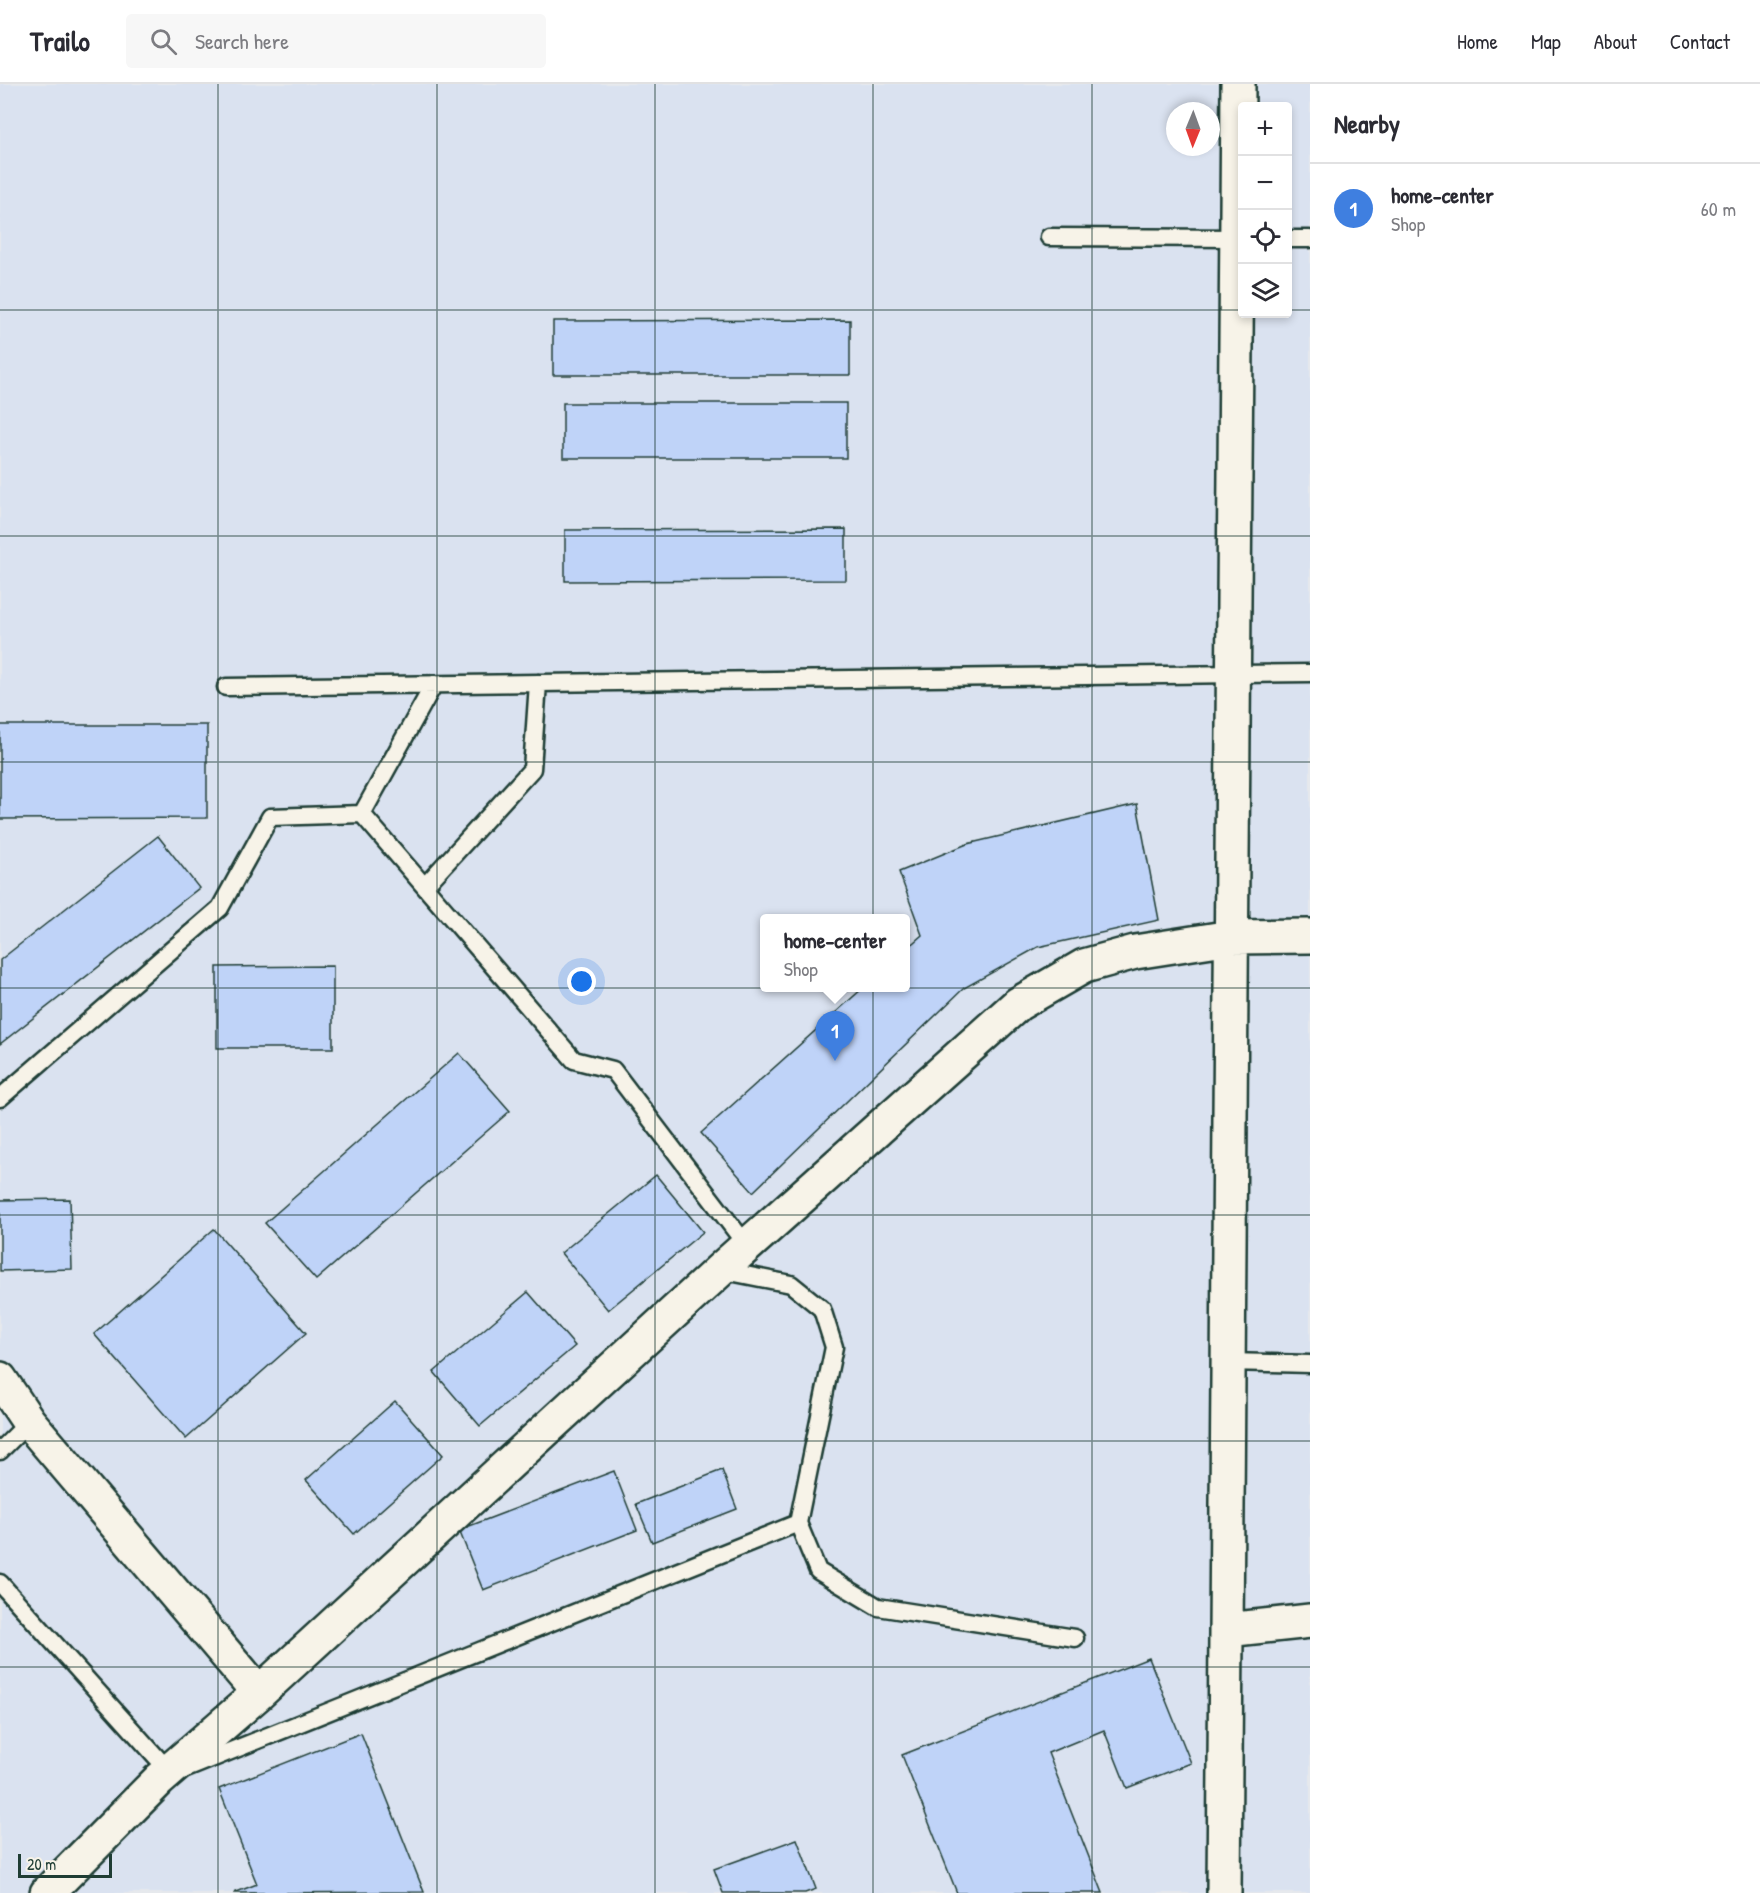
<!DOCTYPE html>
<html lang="en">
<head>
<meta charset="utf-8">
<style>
	:root { --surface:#fff; --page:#f7f7f7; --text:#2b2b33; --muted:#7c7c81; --line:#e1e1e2; --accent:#db2777 }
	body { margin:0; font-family:"Patrick Hand",sans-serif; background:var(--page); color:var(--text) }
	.controls { position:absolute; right:18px; top:18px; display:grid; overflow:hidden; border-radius:6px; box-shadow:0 3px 9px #0003 }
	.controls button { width:54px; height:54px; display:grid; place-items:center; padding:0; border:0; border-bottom:2px solid var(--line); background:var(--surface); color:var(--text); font:30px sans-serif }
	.compass { position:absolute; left:1166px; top:18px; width:54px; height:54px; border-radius:50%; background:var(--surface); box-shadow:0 3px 9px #0003; rotate:181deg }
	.scale { position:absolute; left:18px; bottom:15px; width:94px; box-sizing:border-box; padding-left:6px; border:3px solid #1f3d34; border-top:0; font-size:16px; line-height:21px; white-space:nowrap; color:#1f3d34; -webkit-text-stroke:4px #f7f3e8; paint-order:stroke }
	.you { position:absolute; left:582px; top:898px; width:21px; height:21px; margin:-15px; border:4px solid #fff; border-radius:50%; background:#1a73e8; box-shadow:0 0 0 9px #1a73e833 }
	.badge { display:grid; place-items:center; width:39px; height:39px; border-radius:50%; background:var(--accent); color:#fff; font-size:20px; font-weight:700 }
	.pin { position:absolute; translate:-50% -50px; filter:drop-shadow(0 2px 3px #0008) }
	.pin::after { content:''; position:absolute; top:32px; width:21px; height:18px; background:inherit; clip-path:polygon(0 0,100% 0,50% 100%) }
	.popup { position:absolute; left:760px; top:830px; width:150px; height:78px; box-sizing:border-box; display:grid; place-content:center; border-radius:6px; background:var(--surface); filter:drop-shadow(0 2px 4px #0005); font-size:20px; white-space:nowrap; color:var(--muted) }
	.popup b { font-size:22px; color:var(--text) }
	.popup::after { content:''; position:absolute; left:50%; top:100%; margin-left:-12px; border:12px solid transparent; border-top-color:var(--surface) }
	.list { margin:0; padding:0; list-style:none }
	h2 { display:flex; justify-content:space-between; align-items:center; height:78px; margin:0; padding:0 24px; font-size:26px }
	h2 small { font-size:20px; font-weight:400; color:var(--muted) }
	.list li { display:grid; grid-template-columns:39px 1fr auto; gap:18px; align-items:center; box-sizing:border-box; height:90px; padding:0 24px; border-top:2px solid var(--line) }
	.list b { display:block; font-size:22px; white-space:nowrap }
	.list p { margin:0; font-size:20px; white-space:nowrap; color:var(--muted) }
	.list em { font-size:20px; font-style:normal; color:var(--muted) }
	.icon { flex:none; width:33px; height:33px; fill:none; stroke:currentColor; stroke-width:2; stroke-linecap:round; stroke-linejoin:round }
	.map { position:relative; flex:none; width:1310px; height:1809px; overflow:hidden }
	header { display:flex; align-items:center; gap:36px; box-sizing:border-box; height:84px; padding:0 30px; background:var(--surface); border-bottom:2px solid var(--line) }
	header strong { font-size:28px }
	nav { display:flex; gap:33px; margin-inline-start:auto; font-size:21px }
	.search { width:420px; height:54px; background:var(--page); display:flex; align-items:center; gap:15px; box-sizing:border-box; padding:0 21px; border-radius:6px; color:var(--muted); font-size:22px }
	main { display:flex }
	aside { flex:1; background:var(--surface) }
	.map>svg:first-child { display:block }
	.built { fill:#dae2f0; fill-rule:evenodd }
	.building { fill:#bfd3f8; stroke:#1f3d34; stroke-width:1.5 }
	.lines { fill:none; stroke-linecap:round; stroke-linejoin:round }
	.lane-casing { stroke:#1f3d34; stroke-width:21 }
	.street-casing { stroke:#1f3d34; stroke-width:38 }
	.lane { stroke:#f7f3e8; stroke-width:16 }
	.street { stroke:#f7f3e8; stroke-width:33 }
	.grid { fill:none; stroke:#1f3d34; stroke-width:1.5; stroke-opacity:0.55 }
</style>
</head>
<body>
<header>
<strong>Trailo</strong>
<div class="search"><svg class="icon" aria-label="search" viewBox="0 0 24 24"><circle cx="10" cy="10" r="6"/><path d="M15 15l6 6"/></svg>Search here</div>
<nav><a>Home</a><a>Map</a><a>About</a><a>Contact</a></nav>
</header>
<main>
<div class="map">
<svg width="1310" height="1809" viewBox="0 0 1310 1809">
	<rect width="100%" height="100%" fill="#e6e9ed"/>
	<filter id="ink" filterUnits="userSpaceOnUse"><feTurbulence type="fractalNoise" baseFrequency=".0167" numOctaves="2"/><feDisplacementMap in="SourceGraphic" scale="12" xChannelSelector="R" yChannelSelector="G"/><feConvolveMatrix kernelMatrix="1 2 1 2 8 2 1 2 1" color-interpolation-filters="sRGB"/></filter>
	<g filter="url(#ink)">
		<path class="built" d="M0 0H1310V1809H0ZM1242 22H1288V230H1242ZM1175 27H1211V63H1175ZM764 834H906V904H764Z"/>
		<path class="building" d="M850 236V291H553V237Z
			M563 319H846V374H563Z
			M846 445V496L565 497V446Z
			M0 641H207V734L0 735Z
			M1137 720 1159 836 1038 863 964 904 753 1108 701 1049 863 904H906V865L922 851 899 788 967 760Z
			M158 752 199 804 0 960V876Z
			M333 882V964H217V883Z
			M459 969 510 1027 316 1196 265 1139Z
			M656 1091 703 1148 608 1226 561 1169Z
			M70 1115 72 1185 0 1187V1116Z
			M214 1145 306 1249 186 1355 94 1250Z
			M528 1208 575 1262 480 1342 434 1288Z
			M395 1317 443 1371 354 1450 306 1396Z
			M722 1386 737 1425 652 1458 636 1420Z
			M614 1387 637 1446 483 1506 459 1446Z
			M1149 1574 1191 1679 1127 1704 1104 1646 1048 1669 1103 1809H957L902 1671Z
			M361 1649 424 1808 234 1809 257 1800 219 1705Z
			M797 1755 816 1805 805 1809H723L714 1785Z"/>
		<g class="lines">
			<g class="lane-casing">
				<path id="lane" d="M1049 153 1242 154
					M1288 155H1310
					M434 600 362 730 574 976 613 986 747 1162
					M226 603 1310 589
					M425 802 532 685 538 599
					M0 1014 220 824 270 733 362 730
					M720 1186 791 1200 822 1225 834 1263 798 1439 818 1487 878 1523 1075 1554
					M1228 1278 1310 1280
					M0 1367 29 1338
					M0 1499 169 1687
					M186 1685 798 1439"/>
			</g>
			<g class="street-casing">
				<path id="street" d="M0 1295 29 1338 259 1609
					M1226 1546 1310 1537
					M47 1809 159 1696 259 1609 720 1186 1018 920 1084 882 1135 868 1231 853 1310 852
					M1224 1809 1238 0"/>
			</g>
			<use href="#lane" class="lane"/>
			<use href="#street" class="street"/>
		</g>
	</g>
	<path class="grid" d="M218 0V1809M437 0V1809M655 0V1809M873 0V1809M1092 0V1809M0 226H1242M1288 226H1310M0 452H1310M0 678H1310M0 904H1310M0 1131H1310M0 1357H1310M0 1583H1310"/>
</svg>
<div class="controls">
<button>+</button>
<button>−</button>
<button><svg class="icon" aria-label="locate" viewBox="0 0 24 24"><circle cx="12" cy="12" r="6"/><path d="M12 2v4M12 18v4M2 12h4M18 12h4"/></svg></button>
<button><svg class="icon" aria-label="layers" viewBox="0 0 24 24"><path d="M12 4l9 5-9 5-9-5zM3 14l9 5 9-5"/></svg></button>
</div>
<svg class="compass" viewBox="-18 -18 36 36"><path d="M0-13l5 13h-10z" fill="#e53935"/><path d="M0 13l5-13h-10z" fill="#7c7c81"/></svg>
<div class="scale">20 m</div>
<div class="you"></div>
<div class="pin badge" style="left:835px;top:977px;background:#3f7fe0">1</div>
<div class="popup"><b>home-center</b>Shop</div>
</div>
<aside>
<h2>Nearby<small></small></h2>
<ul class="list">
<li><span class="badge" style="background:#3f7fe0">1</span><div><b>home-center</b><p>Shop</p></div><em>60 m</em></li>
</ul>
</aside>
</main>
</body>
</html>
